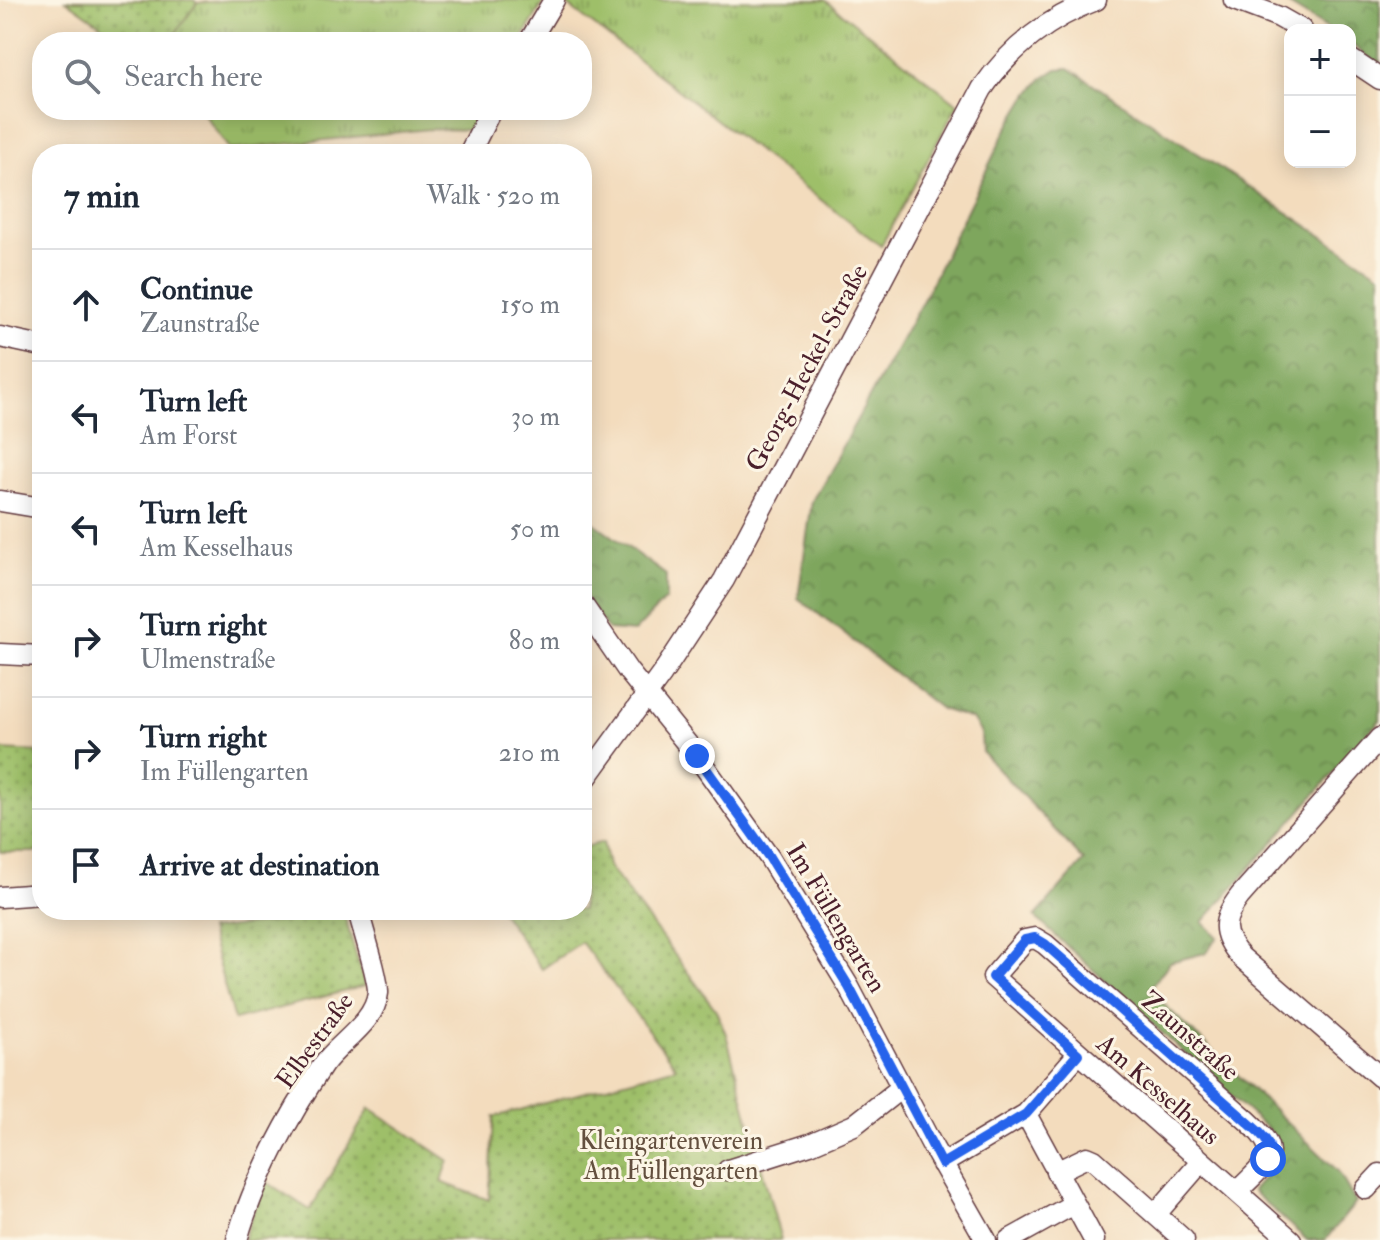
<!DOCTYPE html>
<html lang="en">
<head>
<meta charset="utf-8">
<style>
	:root { --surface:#fff; --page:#f6f6f7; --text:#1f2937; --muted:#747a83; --line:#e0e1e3 }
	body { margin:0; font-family:"IM FELL Double Pica",serif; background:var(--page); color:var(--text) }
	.controls { position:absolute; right:24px; top:24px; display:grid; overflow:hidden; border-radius:16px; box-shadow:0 4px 20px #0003 }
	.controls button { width:72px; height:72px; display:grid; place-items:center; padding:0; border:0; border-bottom:2px solid var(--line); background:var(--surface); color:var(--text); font:40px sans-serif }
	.stop { position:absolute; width:24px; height:24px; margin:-18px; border:6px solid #2563eb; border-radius:50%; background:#fff }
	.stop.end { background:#2563eb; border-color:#fff; box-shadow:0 2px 8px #0008 }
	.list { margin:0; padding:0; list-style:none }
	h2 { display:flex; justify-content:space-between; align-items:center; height:104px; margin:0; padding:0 32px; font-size:34px }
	h2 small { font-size:26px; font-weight:400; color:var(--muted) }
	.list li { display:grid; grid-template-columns:52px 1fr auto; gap:24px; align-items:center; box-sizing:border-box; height:112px; padding:0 32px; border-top:2px solid var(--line) }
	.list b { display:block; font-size:30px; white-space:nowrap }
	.list p { margin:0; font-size:26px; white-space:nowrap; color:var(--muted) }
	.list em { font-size:26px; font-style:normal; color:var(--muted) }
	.icon { flex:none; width:44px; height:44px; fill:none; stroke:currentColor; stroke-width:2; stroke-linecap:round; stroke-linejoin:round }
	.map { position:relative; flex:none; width:1380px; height:1240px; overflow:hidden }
	.search { position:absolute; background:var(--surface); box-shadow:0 4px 20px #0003; left:32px; top:32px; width:560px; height:88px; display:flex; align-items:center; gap:20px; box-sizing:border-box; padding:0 28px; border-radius:32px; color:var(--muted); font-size:30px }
	.panel { position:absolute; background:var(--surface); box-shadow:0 4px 20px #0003; left:32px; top:144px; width:560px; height:776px; border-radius:32px }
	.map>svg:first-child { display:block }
	.grass { fill:url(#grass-tufts); stroke:#746f4a; stroke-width:2 }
	.forest { fill:url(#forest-crowns); stroke:#646244; stroke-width:2 }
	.garden { fill:url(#garden-dots); stroke:#746f4a; stroke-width:2 }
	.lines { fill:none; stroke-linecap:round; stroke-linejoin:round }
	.minor-casing { stroke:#633b41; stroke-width:23 }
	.minor { stroke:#fff; stroke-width:20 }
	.route { stroke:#2563eb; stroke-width:10 }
	.labels { text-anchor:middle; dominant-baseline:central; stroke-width:6; stroke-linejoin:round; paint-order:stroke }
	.street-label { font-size:26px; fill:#4a1f2b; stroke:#fcf5e5 }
	.park-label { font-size:26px; fill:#634f3e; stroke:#fcf5e5 }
</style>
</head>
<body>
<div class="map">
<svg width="1380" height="1240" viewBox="0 0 1380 1240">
	<defs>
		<pattern id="grass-tufts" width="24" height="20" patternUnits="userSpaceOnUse" patternTransform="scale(2)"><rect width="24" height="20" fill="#9ebf69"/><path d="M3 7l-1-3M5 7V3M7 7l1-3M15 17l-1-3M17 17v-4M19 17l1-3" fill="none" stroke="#839b57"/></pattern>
		<pattern id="forest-crowns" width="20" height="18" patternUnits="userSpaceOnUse" patternTransform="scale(2)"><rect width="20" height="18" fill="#7ea65d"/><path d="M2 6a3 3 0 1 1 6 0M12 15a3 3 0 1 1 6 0" fill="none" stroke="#69874d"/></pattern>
		<pattern id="garden-dots" width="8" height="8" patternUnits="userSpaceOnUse" patternTransform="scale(2)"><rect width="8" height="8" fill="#9ebf69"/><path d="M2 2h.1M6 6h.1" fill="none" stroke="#839b57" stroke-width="1.8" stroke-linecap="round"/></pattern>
	</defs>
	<rect width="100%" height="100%" fill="#fcf5e5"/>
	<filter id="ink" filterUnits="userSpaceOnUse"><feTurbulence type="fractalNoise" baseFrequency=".0125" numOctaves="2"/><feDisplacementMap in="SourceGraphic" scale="16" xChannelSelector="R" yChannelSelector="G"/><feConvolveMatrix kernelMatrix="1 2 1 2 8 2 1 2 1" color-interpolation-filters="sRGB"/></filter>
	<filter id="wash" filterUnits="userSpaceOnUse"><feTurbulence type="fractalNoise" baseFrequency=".006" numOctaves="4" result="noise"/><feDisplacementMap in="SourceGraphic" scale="32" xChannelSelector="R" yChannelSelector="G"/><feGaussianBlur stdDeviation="1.8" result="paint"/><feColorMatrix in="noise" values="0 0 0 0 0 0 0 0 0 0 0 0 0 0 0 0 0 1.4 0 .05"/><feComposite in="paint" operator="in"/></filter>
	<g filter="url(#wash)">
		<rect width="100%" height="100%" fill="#f3dcbd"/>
		<path class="grass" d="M230 0H545L520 42H177L176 32 197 3Z
			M825 0 958 104 881 246 562 1Z
			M201 110H484L473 130 429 129 230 150Z"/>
		<path class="forest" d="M1281 0H1380V66L1350 43V30H1330Z
			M1069 68 1380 274V720L1203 922 1218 937 1205 953 1170 962 1149 990 1338 1171 1356 1203 1325 1240H1307L1252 1191 1280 1159 1278 1144 1273 1134 1035 917 1084 861 982 752 981 733 972 719 941 709 798 598 812 501 922 302 1004 134 1026 98 1042 79 1057 69Z
			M582 514 666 575V599L634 632 608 630 582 592Z"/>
		<path class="garden" d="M66 0H194L197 3 169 42H125Z
			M0 750 42 752V852H0Z
			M603 842 608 866 716 1010 726 1034 781 1240H243L265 1181 310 1210 370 1108 449 1161 441 1182 489 1200 494 1117 676 1067 581 942 542 969 500 910H582V848Z
			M344 914 365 986 234 1020 209 930Z"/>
	</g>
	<g filter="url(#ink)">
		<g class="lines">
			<g class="minor-casing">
				<path id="minor" d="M1234 0 1279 17 1302 30
					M529 42 554 0
					M1350 59 1380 79
					M469 154 491 110
					M0 337 42 346
					M0 501 42 508
					M582 604 628 671 697 756 769 857 849 987 934 1149 986 1240
					M0 654 42 656
					M1380 738 1240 896C1222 919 1220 933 1241 957L1380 1077
					M582 784 662 674 724 580 982 89C1010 48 1050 17 1096 0
					M0 897 42 894
					M1026 1114 1094 1240
					M942 1164 1026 1114 1078 1054
					M728 1170 810 1144 854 1125 901 1088
					M1056 1172 1087 1157 1094 1160 1184 1240
					M1366 1189 1380 1174
					M1237 1192C1266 1161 1286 1156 1248 1121L1045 944 1035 938 1025 940 993 977 1291 1240
					M1156 1214 1201 1162
					M237 1240C253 1182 289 1115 323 1065 339 1042 375 1023 378 993 379 979 362 927 358 910
					M1009 1240 1074 1204"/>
			</g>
			<use href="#minor" class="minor"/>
		</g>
	</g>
	<g class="lines" filter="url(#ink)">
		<path class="route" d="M697 756 769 857 849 987 942 1164 1026 1114 1078 1054 993 977 1025 940 1035 938 1045 944 1260 1133C1268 1142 1272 1147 1268 1159"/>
	</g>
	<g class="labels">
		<g class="street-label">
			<text transform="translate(807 368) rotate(-62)">Georg-Heckel-Straße</text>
			<text transform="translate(836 918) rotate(59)">Im Füllengarten</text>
			<text transform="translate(1190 1036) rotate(41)">Zaunstraße</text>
			<text transform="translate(315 1041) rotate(-54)">Elbestraße</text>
			<text transform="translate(1158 1090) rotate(41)">Am Kesselhaus</text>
		</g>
		<g class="park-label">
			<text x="671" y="1141">Kleingartenverein<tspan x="671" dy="30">Am Füllengarten</tspan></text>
		</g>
	</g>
</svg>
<div class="controls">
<button>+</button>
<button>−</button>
</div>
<div class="stop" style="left:1268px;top:1159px"></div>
<div class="stop end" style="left:697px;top:756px"></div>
<div class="search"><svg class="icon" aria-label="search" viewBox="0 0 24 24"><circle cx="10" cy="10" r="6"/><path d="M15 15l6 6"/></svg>Search here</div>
<section class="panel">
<h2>7 min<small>Walk · 520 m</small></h2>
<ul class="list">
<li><svg class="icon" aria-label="ahead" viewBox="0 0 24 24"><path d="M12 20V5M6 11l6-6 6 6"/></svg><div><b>Continue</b><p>Zaunstraße</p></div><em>150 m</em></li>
<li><svg class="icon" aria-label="left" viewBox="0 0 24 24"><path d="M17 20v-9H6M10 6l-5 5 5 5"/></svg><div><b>Turn left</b><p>Am Forst</p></div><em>30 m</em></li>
<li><svg class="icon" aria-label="left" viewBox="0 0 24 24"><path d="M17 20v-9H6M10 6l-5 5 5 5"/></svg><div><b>Turn left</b><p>Am Kesselhaus</p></div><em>50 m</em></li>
<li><svg class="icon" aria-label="right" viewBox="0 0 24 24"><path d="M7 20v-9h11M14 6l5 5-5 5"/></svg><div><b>Turn right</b><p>Ulmenstraße</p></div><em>80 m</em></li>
<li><svg class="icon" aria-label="right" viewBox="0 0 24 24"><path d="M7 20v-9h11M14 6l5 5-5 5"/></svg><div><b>Turn right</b><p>Im Füllengarten</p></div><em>210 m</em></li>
<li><svg class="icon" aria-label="arrive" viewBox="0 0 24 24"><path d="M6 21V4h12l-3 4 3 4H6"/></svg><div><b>Arrive at destination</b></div></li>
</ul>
</section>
</div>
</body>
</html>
